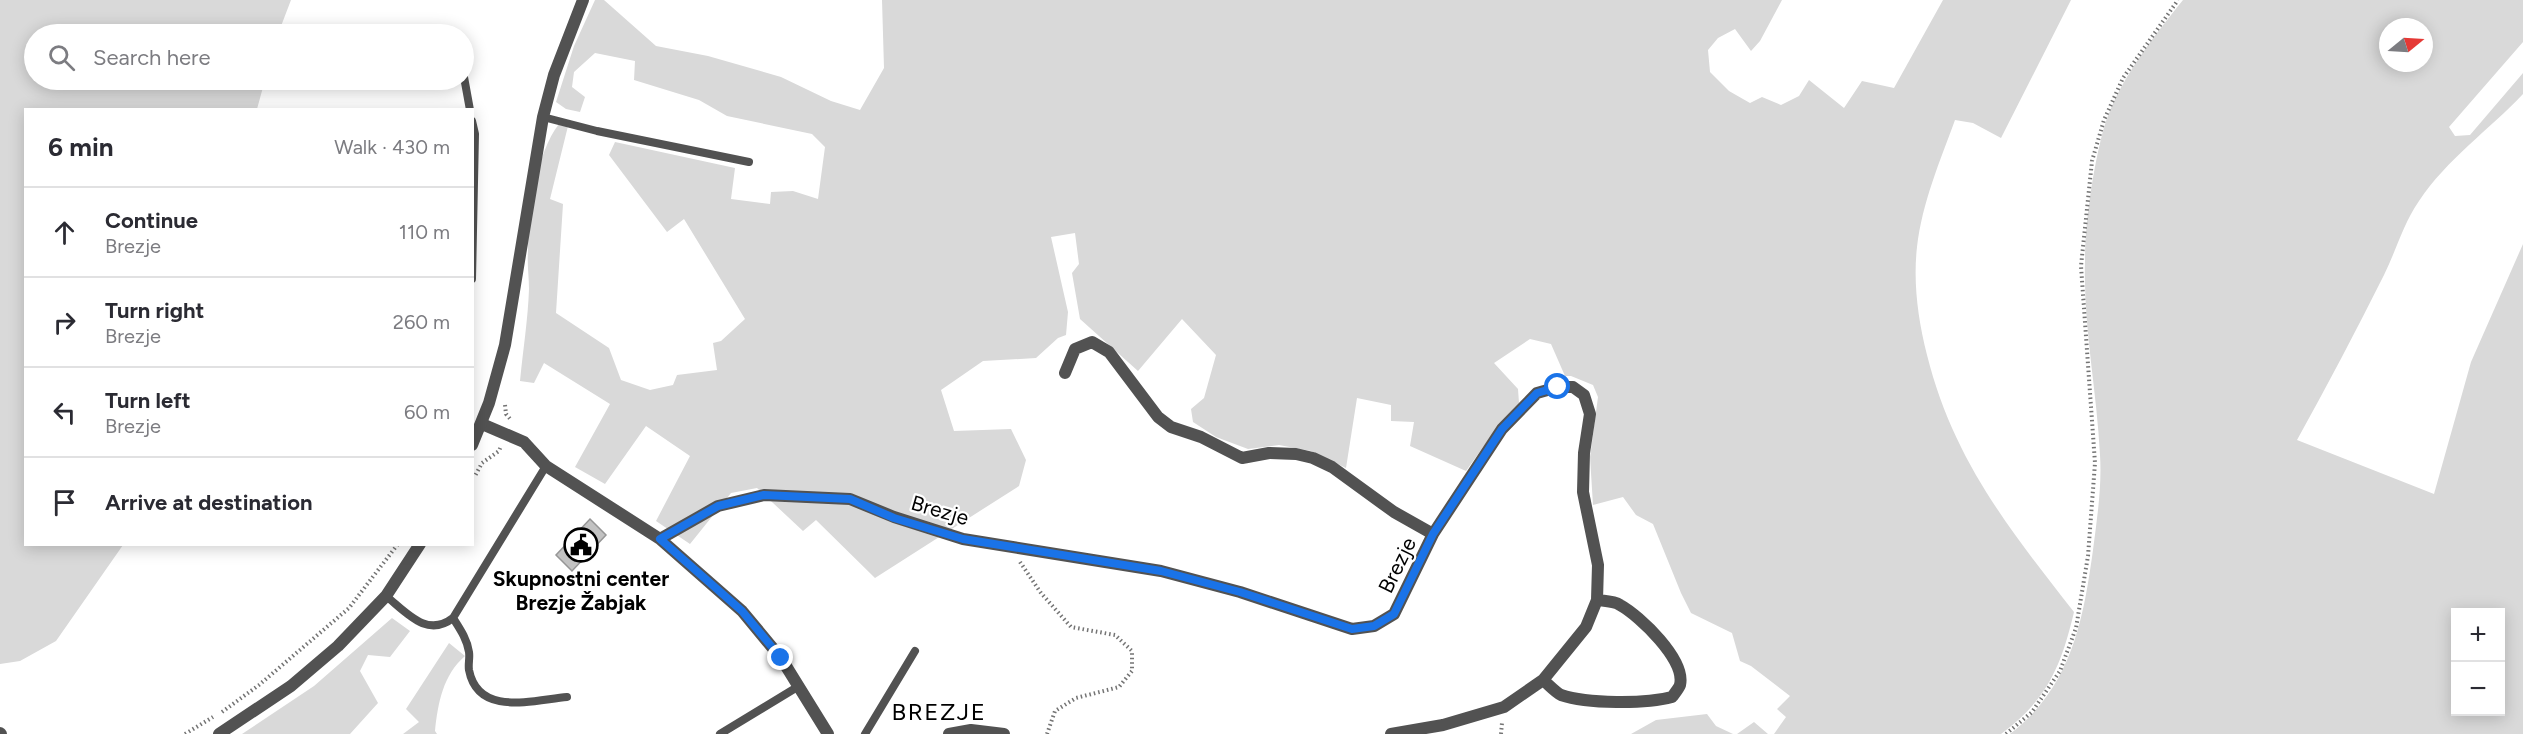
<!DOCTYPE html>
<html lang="en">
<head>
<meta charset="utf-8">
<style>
	:root { --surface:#fff; --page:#f7f7f7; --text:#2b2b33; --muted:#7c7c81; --line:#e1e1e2 }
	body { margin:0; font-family:Figtree,sans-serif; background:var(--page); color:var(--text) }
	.controls { position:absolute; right:18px; bottom:18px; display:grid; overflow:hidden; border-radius:0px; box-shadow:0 3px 15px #0003 }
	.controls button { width:54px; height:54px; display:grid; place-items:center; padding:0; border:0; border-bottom:2px solid var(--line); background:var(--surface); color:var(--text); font:30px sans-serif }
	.compass { position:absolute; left:2379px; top:18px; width:54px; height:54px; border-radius:50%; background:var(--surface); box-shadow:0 3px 15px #0003; rotate:72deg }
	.stop { position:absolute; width:18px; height:18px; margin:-14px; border:4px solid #1a73e8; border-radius:50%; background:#fff }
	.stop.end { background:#1a73e8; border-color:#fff; box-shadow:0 2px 6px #0008 }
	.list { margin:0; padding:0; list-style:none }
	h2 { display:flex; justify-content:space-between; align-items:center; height:78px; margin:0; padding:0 24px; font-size:26px }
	h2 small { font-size:20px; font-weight:400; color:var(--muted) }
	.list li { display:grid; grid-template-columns:39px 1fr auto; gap:18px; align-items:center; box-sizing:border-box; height:90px; padding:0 24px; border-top:2px solid var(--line) }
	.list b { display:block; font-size:22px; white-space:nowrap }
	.list p { margin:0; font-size:20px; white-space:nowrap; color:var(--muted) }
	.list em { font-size:20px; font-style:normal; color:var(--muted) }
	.icon { flex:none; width:33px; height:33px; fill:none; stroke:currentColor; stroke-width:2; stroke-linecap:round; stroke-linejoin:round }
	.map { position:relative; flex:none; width:2523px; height:734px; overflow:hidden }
	.search { position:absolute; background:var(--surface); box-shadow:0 3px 15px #0003; left:24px; top:24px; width:450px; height:66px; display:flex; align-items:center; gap:15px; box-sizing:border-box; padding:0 21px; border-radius:33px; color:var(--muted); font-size:22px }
	.panel { position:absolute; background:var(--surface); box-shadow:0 3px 15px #0003; left:24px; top:108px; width:450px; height:438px; border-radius:0px }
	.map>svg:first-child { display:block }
	.green { fill:#d9d9d9; fill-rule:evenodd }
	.building { fill:#c2c2c2; stroke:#969696; stroke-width:1.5 }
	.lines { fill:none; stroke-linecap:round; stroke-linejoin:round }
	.path { stroke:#747474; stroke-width:4; stroke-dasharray:1.5 3; stroke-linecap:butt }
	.service { stroke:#525252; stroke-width:8 }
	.minor { stroke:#525252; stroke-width:12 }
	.tertiary { stroke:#525252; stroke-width:12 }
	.route { stroke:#1a73e8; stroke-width:8 }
	.labels { text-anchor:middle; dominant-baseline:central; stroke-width:4.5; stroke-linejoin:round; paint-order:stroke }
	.street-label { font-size:21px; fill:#000; stroke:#fff }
	.poi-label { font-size:21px; font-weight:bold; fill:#000; stroke:#fff }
	.quarter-label { font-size:24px; letter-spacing:1.5px; fill:#000; stroke:#fff }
</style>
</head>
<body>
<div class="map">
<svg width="2523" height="734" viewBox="0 0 2523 734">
	<rect width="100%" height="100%" fill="#fff"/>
	<path class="green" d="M0 0H291L278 34H34V80H265L257 109 26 110V544L123 545 56 641 20 661 0 664Z
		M595 0H604L656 46 708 56 781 77 831 101 860 110 884 68 882 0H1782L1760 41 1751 51 1735 29 1718 38 1708 50 1710 72 1729 91 1750 103 1762 97 1781 105 1799 96 1809 80 1844 108 1862 81 1894 88 1943 0H2071L2001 138 1973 123 1955 120C1940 161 1922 203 1917 247 1913 283 1918 319 1927 355 1953 459 2009 529 2074 612 2061 667 2047 700 2001 734H1774L1786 717 1777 709 1790 696 1751 666 1740 661 1732 633 1691 613 1681 593 1653 524 1636 515 1623 497 1593 505 1590 457 1598 397 1593 385 1571 376H1565L1551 344 1530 339 1494 363 1518 389 1519 403 1493 433 1466 471 1410 446 1414 422 1391 421V405L1357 398 1346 468 1311 451 1279 445 1248 449 1216 437 1193 422 1191 409 1204 398 1216 355 1182 319 1138 371 1080 319 1072 273 1079 264 1075 233 1051 237 1068 312 1066 335 1058 338 1036 358 983 361 941 390 954 431 1011 429 1026 460 1019 486 875 578 816 520 803 531 757 488 731 493 690 544 656 521 690 456 646 426 605 484 575 467 610 404 544 363 534 383 520 381C523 350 528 319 529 289 529 277 527 264 528 252 528 215 536 153 559 124L568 126 550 199 563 204 556 313 609 348 621 380 650 390 673 385 677 375 717 370 713 343 721 341 745 319 684 219 667 232 609 155 615 142 735 168 731 199 770 204 771 192 793 191 818 199 825 147 812 134 727 116 699 100 634 80 635 61 595 53 574 72 572 87 585 97 580 112 566 109 556 102 574 46Z
		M2183 0H2523V42L2449 127 2455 136 2470 135 2523 73V94C2489 130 2447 159 2419 201 2403 224 2396 251 2384 275 2356 331 2327 386 2297 440L2434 494 2471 362 2523 244V734H2010C2071 687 2083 622 2093 550 2097 519 2102 487 2100 455 2097 391 2083 326 2085 261 2085 222 2093 169 2103 131 2117 82 2152 39 2183 0ZM2388 27H2424V63H2388ZM2456 612H2500V712H2456Z
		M392 618 410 631 390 657 368 655 360 671 378 703 350 734H242L314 686Z
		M449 643 465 656C443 675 438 703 435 731L437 734H403L419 722 406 709Z
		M1707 714 1716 726 1733 734H1631L1656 720Z
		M1754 722 1768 734H1737Z"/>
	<path class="building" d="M590 519 606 535 572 571 556 555Z"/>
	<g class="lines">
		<path class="path" d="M505 405 506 414 511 420
			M472 475 475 476 482 463 499 451 501 446
			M1020 562 1041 593 1071 627 1115 635 1132 651V671L1119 687 1076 698 1055 711 1047 734
			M222 712 259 685 349 608 398 544
			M185 734 213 717
			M1501 734 1502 723
			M2006 734 2032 712 2060 671 2076 628 2088 556 2095 463 2081 266 2092 161 2104 120 2123 78 2178 0"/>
		<path class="service" d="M464 77 470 110
			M543 117 597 131 749 162
			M472 121 475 134 472 279
			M386 596C407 613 427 638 453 618L546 466
			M453 618C460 629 467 639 469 652 470 658 468 664 469 670 478 717 533 700 567 697
			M720 734 799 686
			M865 734 915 651"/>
		<path class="minor" d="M1065 373 1075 349 1092 342 1109 352 1158 417 1171 427 1201 437 1242 458 1269 453 1296 454 1313 458 1332 467 1394 512 1433 534
			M482 424 524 442 546 466 660 539 742 611 781 658 828 734
			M660 539 718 506 764 495 850 499 894 517 963 539 1161 571 1240 592 1352 629 1374 626 1394 614 1433 534 1502 429 1537 393 1558 387H1573L1584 395 1590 414 1584 453 1583 492 1598 565 1597 600 1586 627 1543 680 1504 707 1443 725 1391 734
			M1543 680C1549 685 1555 692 1561 695 1587 704 1646 704 1672 697 1675 693 1679 688 1680 685 1686 660 1640 616 1620 605 1614 601 1604 601 1597 600
			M0 733 1 734
			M949 734 971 730 1004 734"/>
		<path class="tertiary" d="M472 445 489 403 505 345 543 117 554 75 583 0
			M219 734 291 686 338 646 386 596 420 544"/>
	</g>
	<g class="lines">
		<path class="route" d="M781 658 742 611 660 539 718 506 764 495 850 499 894 518 963 539 1161 571 1240 592 1352 629 1374 626 1394 614 1433 534 1502 429 1537 393 1558 387"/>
	</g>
	<defs>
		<g id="civic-ring" transform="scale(1.725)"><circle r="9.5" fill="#fff" stroke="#000" stroke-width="1.5"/><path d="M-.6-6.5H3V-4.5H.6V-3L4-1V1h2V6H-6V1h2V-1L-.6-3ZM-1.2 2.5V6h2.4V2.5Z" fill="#000"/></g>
	</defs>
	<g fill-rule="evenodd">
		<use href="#civic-ring" x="581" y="545"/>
	</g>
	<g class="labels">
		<g class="street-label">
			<text transform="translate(940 510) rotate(16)">Brezje</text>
			<text transform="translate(1397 565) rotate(-64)">Brezje</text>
		</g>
		<g class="poi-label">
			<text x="581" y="578">Skupnostni center<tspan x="581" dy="24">Brezje Žabjak</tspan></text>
		</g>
		<g class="quarter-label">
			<text x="939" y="711">BREZJE</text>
		</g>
	</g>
</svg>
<div class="controls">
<button>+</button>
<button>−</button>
</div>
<svg class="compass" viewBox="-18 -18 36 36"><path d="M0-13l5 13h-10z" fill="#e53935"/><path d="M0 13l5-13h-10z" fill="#7c7c81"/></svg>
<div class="stop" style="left:1558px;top:387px"></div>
<div class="stop end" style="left:781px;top:658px"></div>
<div class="search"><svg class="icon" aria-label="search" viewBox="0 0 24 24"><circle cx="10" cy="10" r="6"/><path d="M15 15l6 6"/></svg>Search here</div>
<section class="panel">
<h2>6 min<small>Walk · 430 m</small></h2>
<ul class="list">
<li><svg class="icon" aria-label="ahead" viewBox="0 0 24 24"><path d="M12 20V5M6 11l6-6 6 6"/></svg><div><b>Continue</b><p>Brezje</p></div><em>110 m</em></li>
<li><svg class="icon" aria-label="right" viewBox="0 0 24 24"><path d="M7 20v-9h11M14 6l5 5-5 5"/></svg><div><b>Turn right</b><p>Brezje</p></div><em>260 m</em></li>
<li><svg class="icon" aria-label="left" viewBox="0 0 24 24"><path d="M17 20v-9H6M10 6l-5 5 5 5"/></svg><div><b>Turn left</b><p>Brezje</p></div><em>60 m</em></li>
<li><svg class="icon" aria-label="arrive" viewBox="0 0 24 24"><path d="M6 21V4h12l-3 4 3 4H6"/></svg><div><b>Arrive at destination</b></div></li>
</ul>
</section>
</div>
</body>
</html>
